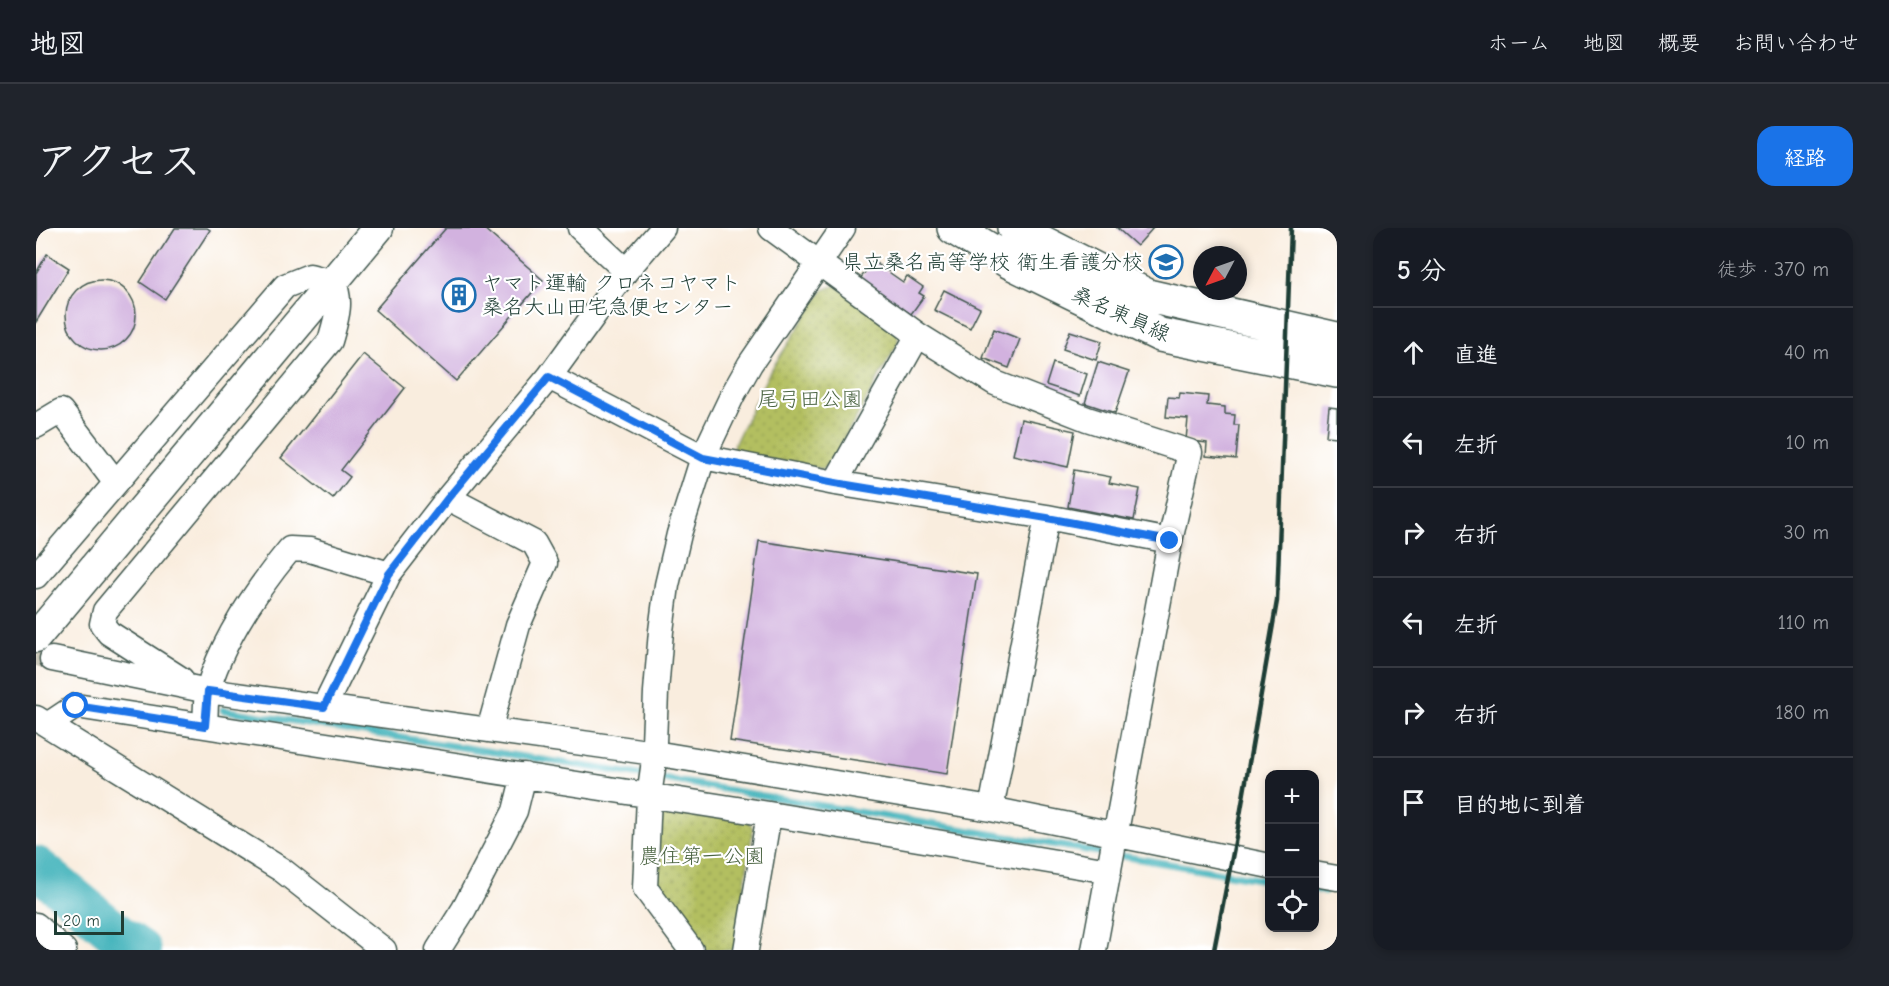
<!DOCTYPE html>
<html lang="ja">
<head>
<meta charset="utf-8">
<style>
	:root { --surface:#171b24; --page:#20242c; --text:#f1f3f6; --muted:#9ea1a6; --line:#363941; --accent:#1a73e8 }
	body { margin:0; font-family:"Comic Neue","Klee One",sans-serif; background:var(--page); color:var(--text) }
	.controls { position:absolute; right:18px; bottom:18px; display:grid; overflow:hidden; border-radius:12px; box-shadow:0 3px 9px #0003 }
	.controls button { width:54px; height:54px; display:grid; place-items:center; padding:0; border:0; border-bottom:2px solid var(--line); background:var(--surface); color:var(--text); font:30px sans-serif }
	.compass { position:absolute; left:1157px; top:18px; width:54px; height:54px; border-radius:50%; background:var(--surface); box-shadow:0 3px 9px #0003; rotate:229deg }
	.scale { position:absolute; left:18px; bottom:15px; width:70px; box-sizing:border-box; padding-left:6px; border:3px solid #1f3d34; border-top:0; font-size:16px; line-height:21px; white-space:nowrap; color:#1f3d34; -webkit-text-stroke:4px #fff; paint-order:stroke }
	.stop { position:absolute; width:18px; height:18px; margin:-14px; border:4px solid #1a73e8; border-radius:50%; background:#fff }
	.stop.end { background:#1a73e8; border-color:#fff; box-shadow:0 2px 6px #0008 }
	.list { margin:0; padding:0; list-style:none }
	h2 { display:flex; justify-content:space-between; align-items:center; height:78px; margin:0; padding:0 24px; font-size:26px }
	h2 small { font-size:20px; font-weight:400; color:var(--muted) }
	.list li { display:grid; grid-template-columns:39px 1fr auto; gap:18px; align-items:center; box-sizing:border-box; height:90px; padding:0 24px; border-top:2px solid var(--line) }
	.list b { display:block; font-size:22px; white-space:nowrap }
	.list em { font-size:20px; font-style:normal; color:var(--muted) }
	.icon { flex:none; width:33px; height:33px; fill:none; stroke:currentColor; stroke-width:2; stroke-linecap:round; stroke-linejoin:round }
	.map { position:relative; flex:none; width:1301px; height:722px; overflow:hidden; border-radius:18px }
	header { display:flex; align-items:center; gap:36px; box-sizing:border-box; height:84px; padding:0 30px; background:var(--surface); border-bottom:2px solid var(--line) }
	header strong { font-size:28px }
	nav { display:flex; gap:33px; margin-inline-start:auto; font-size:21px }
	.intro { display:flex; align-items:center; justify-content:space-between; box-sizing:border-box; height:144px; padding:0 36px }
	h1 { margin:0; font-size:42px }
	.button { padding:15px 27px; border-radius:18px; background:var(--accent); color:#fff; font-size:21px; font-weight:700 }
	main { display:flex; gap:36px; padding:0 36px }
	aside { flex:1; background:var(--surface); border-radius:18px; box-shadow:0 3px 9px #0003 }
	.map>svg:first-child { display:block }
	.park { fill:url(#park-dots); stroke:#697e4a; stroke-width:1.5 }
	.lines { fill:none; stroke-linecap:round; stroke-linejoin:round }
	.stream { stroke:#43b3bb; stroke-width:7 }
	.river { stroke:#43b3bb; stroke-width:42 }
	.building { fill:#d2b2df }
	.minor-tunnel { stroke:#cdcabc; stroke-width:24; stroke-dasharray:24 12; stroke-linecap:butt }
	.minor-casing { stroke:#40574e; stroke-width:27 }
	.tertiary-casing { stroke:#40574e; stroke-width:33 }
	.secondary-casing { stroke:#40574e; stroke-width:36 }
	.minor { stroke:#fff; stroke-width:24 }
	.tertiary { stroke:#fff; stroke-width:30 }
	.secondary { stroke:#fff; stroke-width:33 }
	.rail { stroke:#1f3d34; stroke-width:4.5 }
	.route { stroke:#1a73e8; stroke-width:8 }
	.labels { text-anchor:middle; dominant-baseline:central; stroke-width:4.5; stroke-linejoin:round; paint-order:stroke }
	.poi-label { font-size:21px; fill:#1f3d34; stroke:#fff; text-anchor:end }
	.street-label { font-size:21px; fill:#1f3d34; stroke:#fff }
	.park-label { font-size:21px; fill:#4b6442; stroke:#fff }
</style>
</head>
<body>
<header>
<strong>地図</strong>
<nav><a>ホーム</a><a>地図</a><a>概要</a><a>お問い合わせ</a></nav>
</header>
<div class="intro"><h1>アクセス</h1><a class="button">経路</a></div>
<main>
<div class="map">
<svg width="1301" height="722" viewBox="0 0 1301 722">
	<defs>
		<pattern id="park-dots" width="8" height="8" patternUnits="userSpaceOnUse" patternTransform="scale(1.5)"><rect width="8" height="8" fill="#b3bf61"/><path d="M2 2h.1M6 6h.1" fill="none" stroke="#919c51" stroke-width="1.8" stroke-linecap="round"/></pattern>
	</defs>
	<rect width="100%" height="100%" fill="#fff"/>
	<filter id="ink" filterUnits="userSpaceOnUse"><feTurbulence type="fractalNoise" baseFrequency=".0167" numOctaves="2"/><feDisplacementMap in="SourceGraphic" scale="12" xChannelSelector="R" yChannelSelector="G"/><feConvolveMatrix kernelMatrix="1 2 1 2 8 2 1 2 1" color-interpolation-filters="sRGB"/></filter>
	<filter id="wash" filterUnits="userSpaceOnUse"><feTurbulence type="fractalNoise" baseFrequency=".008" numOctaves="4" result="noise"/><feDisplacementMap in="SourceGraphic" scale="24" xChannelSelector="R" yChannelSelector="G"/><feGaussianBlur stdDeviation="1.35" result="paint"/><feColorMatrix in="noise" values="0 0 0 0 0 0 0 0 0 0 0 0 0 0 0 0 0 1.4 0 .05"/><feComposite in="paint" operator="in"/></filter>
	<g filter="url(#wash)">
		<rect width="100%" height="100%" fill="#f9edde"/>
		<path class="park" d="M800 57 862 105V115L796 233 787 241 697 226V219L733 145 787 62Z
			M635 576 709 585 717 601 699 722H669L619 662 621 585Z"/>
		<g class="lines">
			<path class="stream" d="M187 482 598 546 1234 653
				M1278 661 1288 663"/>
			<path class="river" d="M0 639 86 710 104 722"/>
		</g>
		<g id="blocks">
			<path class="building" d="M139 0H171L174 2 129 71 104 54Z
				M410 0H447L507 52 420 153 339 82Z
				M1081 0H1117L1101 18Z
				M11 26 33 40 0 94V45Z
				M837 33 867 54 871 48 887 59 883 65 888 68 875 86 824 51Z
				M30 87a35 35 0 1 1 70 0a35 35 0 1 1-70 0Z
				M908 62 944 80 934 100 898 82Z
				M958 101 984 111 973 140 947 130Z
				M1034 103 1066 113 1060 132 1027 121Z
				M327 126 369 160 305 242 314 249 297 271 245 230Z
				M1062 134 1093 144 1079 185 1049 175Z
				M1017 135 1051 146 1044 168 1010 157Z
				M1144 165 1172 168 1171 177 1189 179V186L1199 187 1198 197H1203L1200 231 1170 228 1171 215 1150 212 1152 191 1130 189 1132 169 1143 170Z
				M1293 179 1301 180V209L1290 208Z
				M985 191 1039 203 1032 239 977 227Z
				M1038 242 1075 249 1073 255 1104 261 1098 292 1032 279Z
				M723 313 941 346 911 546 694 513Z"/>
		</g>
	</g>
	<g filter="url(#ink)">
		<use href="#blocks" fill-opacity="0" stroke="#40574e" stroke-width="1.5"/>
		<g class="lines">
			<path class="minor-tunnel" d="M0 425 16 431"/>
			<g class="minor-casing">
				<path id="minor" d="M544 0 590 43
					M735 0 882 107 959 155 1051 191 1154 224 1134 313 1058 722
					M513 149 667 229 799 255 1011 289 1134 313
					M0 198 25 183 80 255
					M799 255 882 107
					M412 270 498 315 509 335 482 397 453 502
					M0 348 249 58 274 48 297 54C307 73 300 92 294 113L69 383 66 396 73 405 145 451
					M16 431 172 463 618 525 955 581 1234 638
					M288 479 353 346 412 270 513 149 590 43 627 0
					M0 490 246 642 348 722
					M13 496 40 478 733 586 1073 643
					M169 498C170 486 169 472 172 461 187 412 221 361 254 321L274 322 353 346
					M955 581 1011 289
					M1278 646 1301 650
					M0 697 28 722
					M402 722 428 681 479 583 488 547
					M655 722 609 660 613 568 617 540 620 464 625 403 631 357 643 306 667 229 696 168 714 136 807 0
					M710 722 733 586"/>
			</g>
			<g class="tertiary-casing">
				<path id="tertiary" d="M0 409 342 0"/>
			</g>
			<g class="secondary-casing">
				<path id="secondary" d="M918 0 972 33 1124 107 1301 143
					M978 0 1112 68 1301 111"/>
			</g>
			<use href="#minor" class="minor"/>
			<use href="#tertiary" class="tertiary"/>
			<use href="#secondary" class="secondary"/>
			<path class="rail" d="M1178 722 1202 599 1241 373 1255 0"/>
		</g>
	</g>
	<g class="lines" filter="url(#ink)">
		<path class="route" d="M40 478 169 498 172 463 288 479 353 346 412 270 513 149 667 230 799 255 1011 290 1134 313"/>
	</g>
	<defs>
		<g id="school-ring" transform="scale(1.725)"><circle r="9.5" fill="#fff" stroke="#1f6fb2" stroke-width="1.5"/><path d="M0-5L7-2L0 1L-7-2ZM-4 1L0 2.5L4 1V4Q0 6-4 4Z" fill="#1f6fb2"/></g>
		<g id="building-ring" transform="scale(1.725)"><circle r="9.5" fill="#fff" stroke="#1f6fb2" stroke-width="1.5"/><path d="M-4-6H4V6H1V3H-1V6H-4ZM-2.5-4.3h1.7v1.8h-1.7ZM.8-4.3h1.7v1.8H.8ZM-2.5-1h1.7V.8h-1.7ZM.8-1h1.7V.8H.8Z" fill="#1f6fb2"/></g>
	</defs>
	<g fill-rule="evenodd">
		<use href="#school-ring" x="1130" y="34"/>
		<use href="#building-ring" x="423" y="67"/>
	</g>
	<g class="labels">
		<g class="poi-label">
			<text x="1107" y="34">県立桑名高等学校 衛生看護分校</text>
			<text x="446" y="55" text-anchor="start">ヤマト運輸 クロネコヤマト<tspan x="446" dy="24">桑名大山田宅急便センター</tspan></text>
		</g>
		<g class="street-label">
			<text transform="translate(1085 86) rotate(24)">桑名東員線</text>
		</g>
		<g class="park-label">
			<text x="774" y="171">尾弓田公園</text>
			<text x="666" y="628">農住第一公園</text>
		</g>
	</g>
</svg>
<div class="controls">
<button>+</button>
<button>−</button>
<button><svg class="icon" aria-label="locate" viewBox="0 0 24 24"><circle cx="12" cy="12" r="6"/><path d="M12 2v4M12 18v4M2 12h4M18 12h4"/></svg></button>
</div>
<svg class="compass" viewBox="-18 -18 36 36"><path d="M0-13l5 13h-10z" fill="#e53935"/><path d="M0 13l5-13h-10z" fill="#9ea1a6"/></svg>
<div class="scale">20 m</div>
<div class="stop" style="left:40px;top:478px"></div>
<div class="stop end" style="left:1134px;top:313px"></div>
</div>
<aside>
<h2>5 分<small>徒歩 · 370 m</small></h2>
<ul class="list">
<li><svg class="icon" aria-label="ahead" viewBox="0 0 24 24"><path d="M12 20V5M6 11l6-6 6 6"/></svg><div><b>直進</b></div><em>40 m</em></li>
<li><svg class="icon" aria-label="left" viewBox="0 0 24 24"><path d="M17 20v-9H6M10 6l-5 5 5 5"/></svg><div><b>左折</b></div><em>10 m</em></li>
<li><svg class="icon" aria-label="right" viewBox="0 0 24 24"><path d="M7 20v-9h11M14 6l5 5-5 5"/></svg><div><b>右折</b></div><em>30 m</em></li>
<li><svg class="icon" aria-label="left" viewBox="0 0 24 24"><path d="M17 20v-9H6M10 6l-5 5 5 5"/></svg><div><b>左折</b></div><em>110 m</em></li>
<li><svg class="icon" aria-label="right" viewBox="0 0 24 24"><path d="M7 20v-9h11M14 6l5 5-5 5"/></svg><div><b>右折</b></div><em>180 m</em></li>
<li><svg class="icon" aria-label="arrive" viewBox="0 0 24 24"><path d="M6 21V4h12l-3 4 3 4H6"/></svg><div><b>目的地に到着</b></div></li>
</ul>
</aside>
</main>
</body>
</html>
